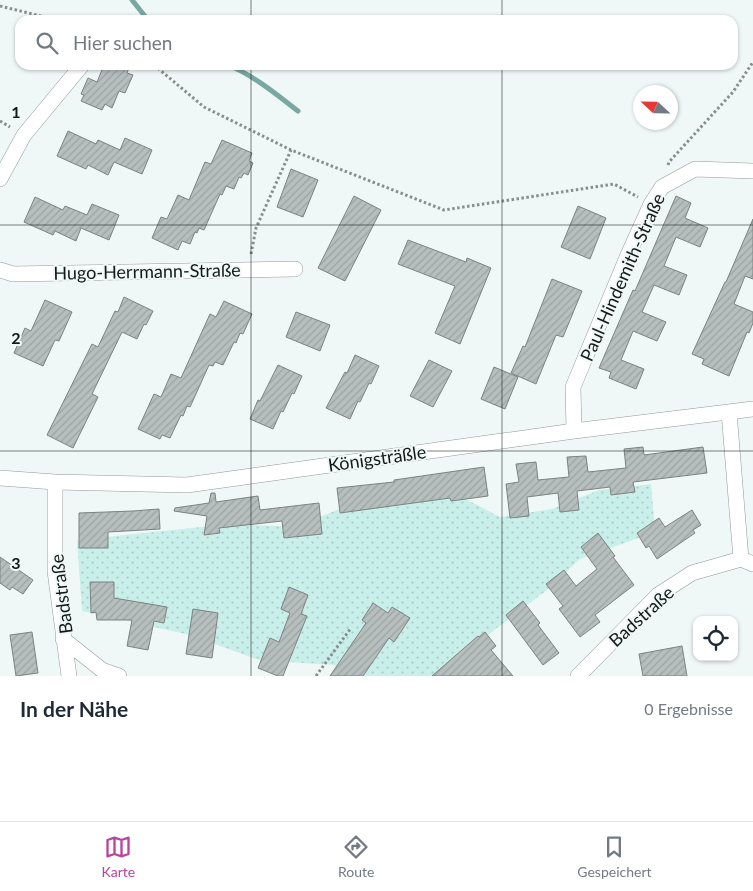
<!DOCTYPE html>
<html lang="de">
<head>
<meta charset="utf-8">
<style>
	:root { --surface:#fff; --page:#f2f2f3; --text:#1f2937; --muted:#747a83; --line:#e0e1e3; --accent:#b8449d }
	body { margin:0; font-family:Lato,sans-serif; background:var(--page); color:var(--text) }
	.controls { position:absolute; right:15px; bottom:15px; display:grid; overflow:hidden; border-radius:10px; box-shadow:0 1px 4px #0004 }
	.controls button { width:45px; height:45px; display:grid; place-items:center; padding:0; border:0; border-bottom:1px solid var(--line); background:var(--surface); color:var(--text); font:25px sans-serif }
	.compass { position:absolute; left:633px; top:85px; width:45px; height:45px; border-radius:50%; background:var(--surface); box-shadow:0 1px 4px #0004; rotate:292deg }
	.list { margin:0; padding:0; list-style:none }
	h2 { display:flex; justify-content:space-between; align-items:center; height:65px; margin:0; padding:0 20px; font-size:21px }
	h2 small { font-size:16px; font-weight:400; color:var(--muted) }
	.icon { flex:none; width:28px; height:28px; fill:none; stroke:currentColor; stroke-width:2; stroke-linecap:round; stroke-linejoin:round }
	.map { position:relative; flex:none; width:753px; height:676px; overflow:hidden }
	.search { position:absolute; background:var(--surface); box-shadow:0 1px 4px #0004; left:15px; right:15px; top:15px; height:55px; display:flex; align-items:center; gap:12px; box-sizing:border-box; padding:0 18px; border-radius:15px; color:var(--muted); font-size:19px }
	.sheet { height:145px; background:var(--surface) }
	nav { display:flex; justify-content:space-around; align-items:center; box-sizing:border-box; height:70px; border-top:1px solid var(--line); background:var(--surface); font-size:14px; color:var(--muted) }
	nav a { display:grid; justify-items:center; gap:2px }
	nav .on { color:var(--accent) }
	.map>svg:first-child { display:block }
	.grass { fill:url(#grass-dots) }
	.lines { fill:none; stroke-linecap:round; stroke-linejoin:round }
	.stream { stroke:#79a7a2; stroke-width:5 }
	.building { fill:url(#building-hatch); stroke:#7b8382 }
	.minor-casing { stroke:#929a99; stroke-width:16 }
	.path { stroke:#888e8e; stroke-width:3; stroke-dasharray:2.5 2.5; stroke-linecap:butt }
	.minor { stroke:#fff; stroke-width:15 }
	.grid { fill:none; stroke:#151818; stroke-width:1; stroke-opacity:0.55 }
	.labels { text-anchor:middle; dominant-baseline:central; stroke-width:4; stroke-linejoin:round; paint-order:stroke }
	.street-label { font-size:18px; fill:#151818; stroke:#eff8f7 }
	.grid-label { font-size:16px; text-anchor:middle; font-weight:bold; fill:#151818; stroke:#eff8f7; stroke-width:4; stroke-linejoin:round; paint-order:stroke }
</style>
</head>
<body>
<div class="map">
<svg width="753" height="676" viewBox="0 0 753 676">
	<defs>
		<pattern id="grass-dots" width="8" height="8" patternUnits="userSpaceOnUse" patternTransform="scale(1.25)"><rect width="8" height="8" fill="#c9efeb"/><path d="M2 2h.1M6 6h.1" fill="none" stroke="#acccc9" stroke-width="1.8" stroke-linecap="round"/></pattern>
		<pattern id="building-hatch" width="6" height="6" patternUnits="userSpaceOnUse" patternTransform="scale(1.25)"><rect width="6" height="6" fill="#b7bfbe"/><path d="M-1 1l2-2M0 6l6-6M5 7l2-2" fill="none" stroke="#9ca3a3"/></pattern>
	</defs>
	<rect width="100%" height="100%" fill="#eff8f7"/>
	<path class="grass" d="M651 484 655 532 580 559 547 590 459 657 438 676H343L334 665 259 660 190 635 82 611 77 540 230 524 295 527 342 508 460 496 500 517 552 509 599 490Z"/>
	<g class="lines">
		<path class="stream" d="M132 0 148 20
			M228 65C253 75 276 94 298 111"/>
	</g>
	<path class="building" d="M104 65H130L127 73 133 75 125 93 119 91 112 108 105 104 102 110 81 101 84 95 81 94 88 78 97 82Z
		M68 131 96 144 98 140 120 150 125 138 152 150 142 174 114 162 108 175 88 165 86 169 57 156Z
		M222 140 252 153 249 161 253 163 248 175 244 173 241 178 239 177 234 189 226 186 222 195 220 194 204 230 199 228 197 233 195 232 190 244 182 241 178 250 152 238 161 217 167 219 178 195 189 200 205 162 211 164Z
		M291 169 318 180 303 217 277 207Z
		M354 196 381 210 345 281 318 268Z
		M676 196 691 203 685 218 708 228 700 247 676 237 664 266 687 275 679 295 654 285 642 312 666 322 657 341 633 331 621 360 644 369 636 389 609 378 611 372 599 368 633 290 635 291Z
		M35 197 63 210 65 206 87 215 92 204 119 215 109 240 81 228 76 241 55 231 53 235 24 222Z
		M578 206 606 218 590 259 561 247Z
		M753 219V279L745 276 734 304 753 312V323L749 333 747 332 729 376 702 364 704 359 692 354 725 282H726Z
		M408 240 466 262 467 258 491 268 460 344 435 333 455 286 398 264Z
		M552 279 582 291 563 337 556 335 536 384 511 373 523 346 525 347Z
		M124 297 153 311 146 325 144 324 137 339 122 332 92 394 98 397 73 448 47 435 92 344 98 347 115 311 118 312Z
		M45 300 72 312 59 341 55 340 43 366 14 353 25 328 31 331Z
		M224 301 252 314 243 334 240 333 236 343 234 342 223 365 215 362 213 366 209 365 191 405 190 407 187 406 183 416 181 415 170 438 162 435 160 439 138 429 154 394 161 397 171 374 181 378 210 314 216 317Z
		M296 312 330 325 320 351 286 337Z
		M355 355 379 366 371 384 369 383 360 402 358 401 350 419 326 408 345 372 347 373Z
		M429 360 452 371 433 407 410 396Z
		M278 365 302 376 294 394 292 393 283 412 281 411 273 429 250 419 258 400 260 401Z
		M494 367 518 377 505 409 481 399Z
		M643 447 644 455 703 447 707 473 633 482 635 492 611 495 610 487 577 491 579 510 560 512 558 493 527 497 529 516 510 518 506 484 519 482 516 464 536 462 538 480 569 477 567 457 586 456 588 472 626 468 624 449Z
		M484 467 488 496 451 501 450 498 340 513 337 488 394 482V480Z
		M211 493H215L216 502 258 496 260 510 319 503 322 534 284 538 282 521 219 528 220 533 204 535 207 516 174 511 175 508 209 503Z
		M159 509 160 529 108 532V548H79V513L133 511Z
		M692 510 701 525 693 530 695 533 657 559 649 546 646 548 637 533 659 518 665 527Z
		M598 533 615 556 613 557 634 585 595 615 600 622 580 637 559 609 563 606 546 584 564 570 576 586 597 569 581 547Z
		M0 557 33 580 23 594 12 587 10 590 0 583Z
		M90 582H114V598L167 607 164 623 154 621 148 650 127 646 132 620H97L96 612 91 613Z
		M289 587 308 595 301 614 307 616 283 676H278L258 668 270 638 279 642 290 613 281 609Z
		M523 601 540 623 538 625 559 653 543 665 506 615Z
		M373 603 388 613 392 607 410 618 394 642 389 638 363 676H330L366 623 362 620Z
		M193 609 218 613 212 658 186 654Z
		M32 632 38 673 16 676 10 635Z
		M485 632 496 646 491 650 513 676H432L478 636 479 637Z
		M682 646 687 676H643L639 654Z"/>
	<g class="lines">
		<g class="minor-casing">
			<path id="minor" d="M0 179 24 135 82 65
				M0 270 13 274 295 269
				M729 412 741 559
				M574 431 573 387 628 255 651 204 662 187 695 169 753 171
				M0 478 55 482 187 485 574 431 753 409
				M55 482V571L69 676
				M63 639 102 670 119 676
				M578 676 658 595 692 573 741 559 753 564"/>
		</g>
		<path class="path" d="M0 6 57 20
			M154 65 204 107 291 150 444 210 614 184 638 197
			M0 121 10 127
			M668 165 669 162 733 92 753 62
			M251 254 256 228 291 150
			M316 676 351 628"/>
		<use href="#minor" class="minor"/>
	</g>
	<path class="grid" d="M251 0V20M502 0V20M251 65V676M502 65V676M0 225H753M0 451H753"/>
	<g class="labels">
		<g class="street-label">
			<text transform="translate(147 271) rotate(-1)">Hugo-Herrmann-Straße</text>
			<text transform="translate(622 277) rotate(-66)">Paul-Hindemith-Straße</text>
			<text transform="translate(377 458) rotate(-8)">Königsträßle</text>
			<text transform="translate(61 594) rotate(-97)">Badstraße</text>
			<text transform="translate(641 616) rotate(-42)">Badstraße</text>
		</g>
	</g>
	<g class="grid-label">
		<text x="16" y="118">1</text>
		<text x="16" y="344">2</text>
		<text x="16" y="569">3</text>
	</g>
</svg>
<div class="controls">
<button><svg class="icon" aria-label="locate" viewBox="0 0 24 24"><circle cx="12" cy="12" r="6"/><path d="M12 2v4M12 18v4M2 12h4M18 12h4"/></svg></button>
</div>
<svg class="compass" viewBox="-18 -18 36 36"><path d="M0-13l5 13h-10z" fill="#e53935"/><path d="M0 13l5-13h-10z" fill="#747a83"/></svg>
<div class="search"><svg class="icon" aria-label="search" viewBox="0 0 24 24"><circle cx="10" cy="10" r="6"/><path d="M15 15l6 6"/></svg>Hier suchen</div>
</div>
<section class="sheet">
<h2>In der Nähe<small>0 Ergebnisse</small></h2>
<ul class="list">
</ul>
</section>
<nav>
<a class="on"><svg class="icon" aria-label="map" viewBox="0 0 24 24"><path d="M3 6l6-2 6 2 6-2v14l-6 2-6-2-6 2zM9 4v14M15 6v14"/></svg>Karte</a>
<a><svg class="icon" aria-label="directions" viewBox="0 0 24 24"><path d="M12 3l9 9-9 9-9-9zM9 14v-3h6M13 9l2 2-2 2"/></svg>Route</a>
<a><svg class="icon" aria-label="saved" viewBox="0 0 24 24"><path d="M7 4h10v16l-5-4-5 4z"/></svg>Gespeichert</a>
</nav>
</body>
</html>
